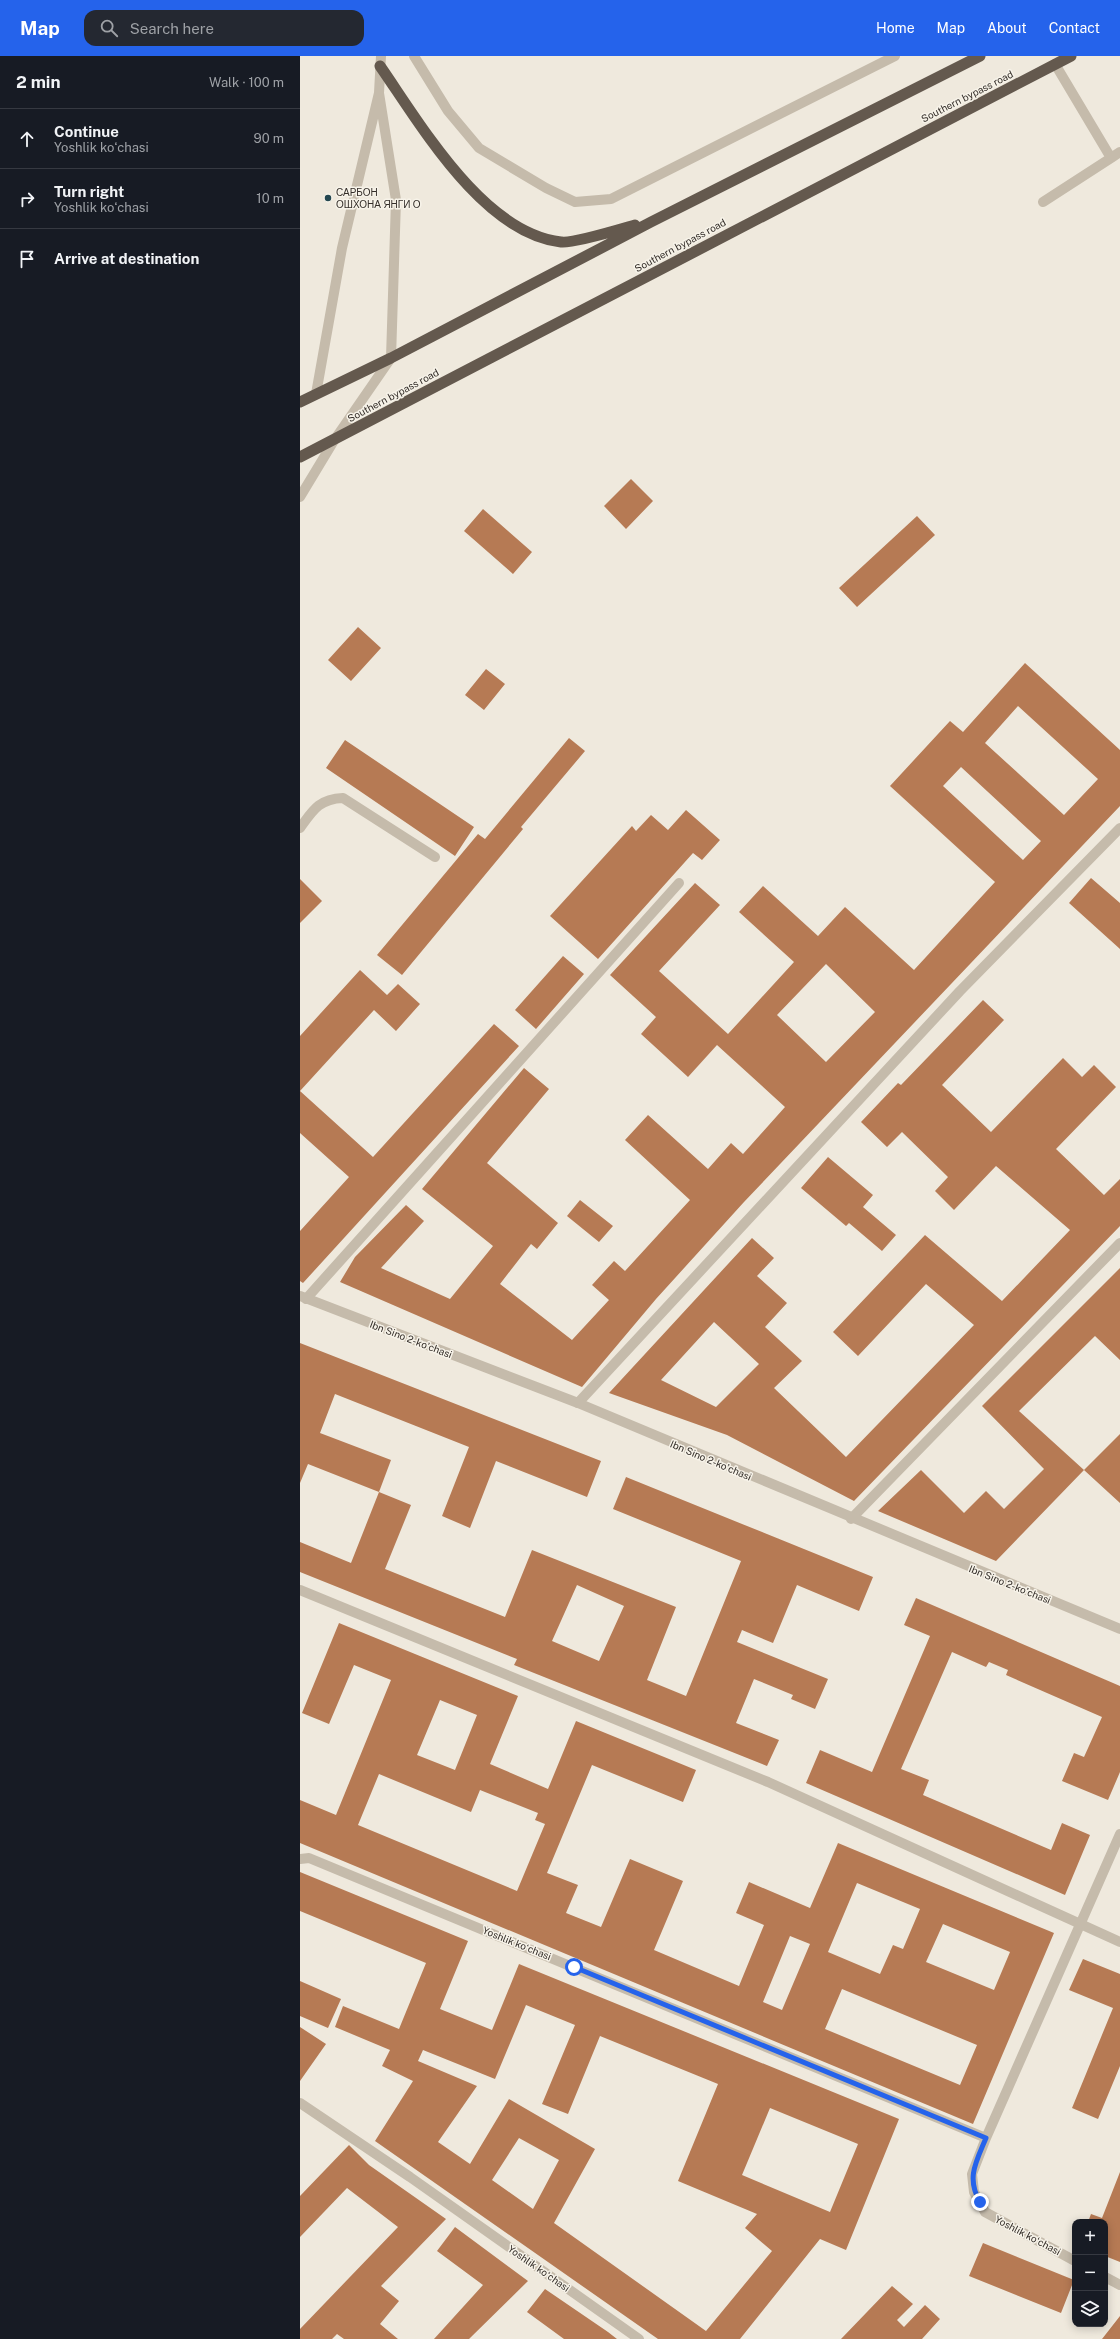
<!DOCTYPE html>
<html lang="en">
<head>
<meta charset="utf-8">
<style>
	:root { --surface:#171b24; --page:#242831; --text:#f1f3f6; --muted:#9ea1a6; --line:#363941; --accent:#2563eb }
	body { margin:0; font-family:"Public Sans",sans-serif; background:var(--page); color:var(--text) }
	.controls { position:absolute; right:12px; bottom:12px; display:grid; overflow:hidden; border-radius:8px; box-shadow:0 2px 10px #0003 }
	.controls button { width:36px; height:36px; display:grid; place-items:center; padding:0; border:0; border-bottom:1px solid var(--line); background:var(--surface); color:var(--text); font:20px sans-serif }
	.stop { position:absolute; width:12px; height:12px; margin:-9px; border:3px solid #2563eb; border-radius:50%; background:#fff }
	.stop.end { background:#2563eb; border-color:#fff; box-shadow:0 1px 4px #0008 }
	.list { margin:0; padding:0; list-style:none }
	h2 { display:flex; justify-content:space-between; align-items:center; height:52px; margin:0; padding:0 16px; font-size:17px }
	h2 small { font-size:13px; font-weight:400; color:var(--muted) }
	.list li { display:grid; grid-template-columns:26px 1fr auto; gap:12px; align-items:center; box-sizing:border-box; height:60px; padding:0 16px; border-top:1px solid var(--line) }
	.list b { display:block; font-size:15px; white-space:nowrap }
	.list p { margin:0; font-size:13px; white-space:nowrap; color:var(--muted) }
	.list em { font-size:13px; font-style:normal; color:var(--muted) }
	.icon { flex:none; width:22px; height:22px; fill:none; stroke:currentColor; stroke-width:2; stroke-linecap:round; stroke-linejoin:round }
	.map { position:relative; flex:none; width:820px; height:2283px; overflow:hidden }
	header { display:flex; align-items:center; gap:24px; box-sizing:border-box; height:56px; padding:0 20px; background:var(--accent); color:#fff }
	header strong { font-size:19px }
	nav { display:flex; gap:22px; margin-inline-start:auto; font-size:14px }
	.search { width:280px; height:36px; background:var(--page); display:flex; align-items:center; gap:10px; box-sizing:border-box; padding:0 14px; border-radius:12px; color:var(--muted); font-size:15px }
	main { display:flex }
	aside { flex:1; background:var(--surface) }
	.map>svg:first-child { display:block }
	.building { fill:#b67a54; fill-rule:evenodd }
	.lines { fill:none; stroke-linecap:round; stroke-linejoin:round }
	.service { stroke:#c5bbab; stroke-width:10 }
	.minor { stroke:#c5bbab; stroke-width:10 }
	.tertiary { stroke:#c5bbab; stroke-width:10 }
	.trunk { stroke:#64594e; stroke-width:11 }
	.route { stroke:#2563eb; stroke-width:5 }
	.poi-dot { fill:#244750; stroke:#f7f3e9; stroke-width:1.5 }
	.labels { text-anchor:middle; dominant-baseline:central; stroke-width:3; stroke-linejoin:round; paint-order:stroke }
	.street-label { font-size:10px; fill:#342e29; stroke:#f7f3e9 }
	.poi-label { font-size:10px; fill:#342e29; stroke:#f7f3e9; text-anchor:start }
</style>
</head>
<body>
<header>
<strong>Map</strong>
<div class="search"><svg class="icon" aria-label="search" viewBox="0 0 24 24"><circle cx="10" cy="10" r="6"/><path d="M15 15l6 6"/></svg>Search here</div>
<nav><a>Home</a><a>Map</a><a>About</a><a>Contact</a></nav>
</header>
<main>
<aside>
<h2>2 min<small>Walk · 100 m</small></h2>
<ul class="list">
<li><svg class="icon" aria-label="ahead" viewBox="0 0 24 24"><path d="M12 20V5M6 11l6-6 6 6"/></svg><div><b>Continue</b><p>Yoshlik koʻchasi</p></div><em>90 m</em></li>
<li><svg class="icon" aria-label="right" viewBox="0 0 24 24"><path d="M7 20v-9h11M14 6l5 5-5 5"/></svg><div><b>Turn right</b><p>Yoshlik koʻchasi</p></div><em>10 m</em></li>
<li><svg class="icon" aria-label="arrive" viewBox="0 0 24 24"><path d="M6 21V4h12l-3 4 3 4H6"/></svg><div><b>Arrive at destination</b></div></li>
</ul>
</aside>
<div class="map">
<svg width="820" height="2283" viewBox="0 0 820 2283">
	<rect width="100%" height="100%" fill="#efe9dd"/>
	<path class="building" d="M331 423 353 445 326 473 304 450Z
		M183 453 232 496 213 518 164 475Z
		M617 460 635 479 557 551 539 532Z
		M58 571 81 592 51 625 28 604Z
		M725 607 820 694V750L444 1146 356 1243 282 1331 40 1226 55 1201 106 1149 124 1165 81 1212 150 1243 193 1190 122 1133 224 1012 249 1033 187 1107 258 1167 237 1193 231 1188 200 1228 272 1284 309 1244 292 1229 314 1205 325 1215 390 1144 325 1084 348 1059 408 1113 431 1087 443 1098 485 1051 417 989 388 1021 341 978 356 961 310 919 395 827 420 849 359 915 428 978 494 906 439 856 463 830 518 880 545 851 614 914 695 826 590 730 650 665 663 676ZM718 650 798 723 764 759 685 687ZM661 711 741 785 723 804 643 730ZM526 908 575 956 526 1006 477 959Z
		M186 613 205 628 184 654 165 639Z
		M269 682 285 695 221 771 223 773 102 919 77 899 178 778 185 783Z
		M45 684 174 771 155 800 26 712Z
		M386 754 420 784 402 804 393 797 298 903 250 860 332 770 336 775 351 759 368 774Z
		M791 822 820 847V893L769 847Z
		M0 823 22 845 0 867Z
		M263 900 284 918 236 973 215 954Z
		M60 914 87 939 98 928 120 948 96 975 74 954 0 1035 73 1101 194 968 219 990 3 1227 0 1225V1175L49 1121 0 1077V980Z
		M683 944 704 964 642 1029 691 1076 763 1002 782 1021 794 1009 816 1031 756 1093 804 1139 820 1123V1170L554 1445 427 1379 309 1337 452 1182 474 1202 457 1220 487 1247 465 1271 502 1305 474 1332 546 1401 674 1269 626 1228 558 1300 533 1276 625 1179 702 1245 770 1174 696 1110 654 1154 635 1135 648 1121 602 1076 587 1091 561 1066 598 1027 601 1029ZM414 1266 459 1308 416 1351 361 1324Z
		M528 1101 573 1139 563 1151 596 1179 582 1195 549 1167 546 1170 501 1132Z
		M280 1144 313 1170 299 1186 267 1160Z
		M820 1212V1304L795 1280 719 1355 784 1414 696 1505 578 1455 621 1414 664 1457 686 1435 704 1453 744 1413 682 1350Z
		M0 1287 301 1405 287 1441 196 1405 170 1472 142 1460 169 1391 35 1338 20 1377 91 1404 79 1436 8 1408 0 1427Z
		M820 1378V1447L784 1414Z
		M326 1421 573 1521 559 1555 497 1529 473 1587 442 1574 437 1586 528 1623 515 1653 491 1643 493 1639 454 1623 436 1667 479 1684 467 1710 214 1609 217 1603 0 1516V1486L51 1507 79 1436 111 1449 85 1513 205 1561 232 1494 376 1551 347 1624 386 1640 441 1505 313 1453ZM277 1529 324 1550 299 1605 252 1585Z
		M616 1542 820 1630V1716L808 1744 762 1725 774 1697 784 1701 802 1661 706 1619 708 1614 689 1606 686 1611 652 1596 601 1713 629 1724 623 1739 751 1794 762 1767 790 1779 765 1839 506 1727 520 1694 572 1716 630 1580 604 1569Z
		M39 1567 218 1640 190 1708 248 1733 276 1665 396 1714 383 1746 292 1709 247 1817 278 1829 266 1857 301 1871 330 1803 383 1825 354 1894 439 1930 464 1869 436 1857 449 1826 510 1852 538 1787 754 1877 673 2068 0 1787V1744L36 1759 91 1624 54 1609 29 1668 2 1657ZM140 1644 177 1659 155 1714 117 1699ZM79 1718 171 1756 180 1734 238 1757 235 1764 245 1768 217 1835 58 1769ZM557 1827 620 1853 603 1893 593 1889 580 1918 528 1896ZM643 1868 710 1896 694 1934 626 1906ZM490 1880 510 1888 482 1954 463 1946ZM542 1933 677 1989 660 2029 525 1973Z
		M0 1816 168 1885 140 1953 192 1974 219 1908 599 2063 546 2194 520 2183 440 2283H358L75 2085 113 2025 82 2010 90 1994 35 1971 43 1950 99 1973 126 1907 0 1855ZM226 1949 275 1969 242 2048 268 2058 300 1980 418 2028 378 2125 457 2158 445 2172 472 2195 406 2275 254 2167 295 2093 209 2043 170 2108 138 2086 177 2030 118 2005 123 1994 195 2023ZM470 2052 558 2088 530 2156 442 2119ZM219 2082 259 2104 233 2153 192 2124Z
		M783 1903 820 1918V2010L798 2063 772 2052 813 1952 769 1934Z
		M0 1925 41 1943 28 1972 0 1960Z
		M0 1971 26 1988 0 2025Z
		M49 2089 69 2109 146 2163 81 2230 99 2245 80 2268 98 2283H44L37 2278 32 2283H0V2273L98 2171 47 2132 0 2181V2140Z
		M820 2116V2206L805 2200V2166H788L791 2158 802 2162Z
		M155 2171 228 2225 169 2283H134L183 2229 137 2195Z
		M683 2187 774 2224 761 2257 669 2220Z
		M592 2230 613 2248 597 2264 604 2271 625 2249 640 2263 622 2283H541Z
		M245 2233 308 2276 317 2283H264L227 2256Z
		M820 2260V2283H802Z"/>
	<g class="lines">
		<path class="service" d="M755 8 811 102 820 96
			M743 146 811 102
			M0 772C13 754 19 743 43 742L135 801"/>
		<path class="minor" d="M114 0 148 55 179 92 246 132 275 146 311 143 595 0
			M6 1243 379 827
			M278 1347 660 935 820 772
			M551 1463 820 1187
			M0 1534 468 1726 820 1886
			M0 1803 9 1802 686 2082 672 2118 674 2136 685 2156 775 2205
			M0 2047 110 2121 339 2283
			M686 2082 820 1778
			M805 2221 820 2229"/>
		<path class="tertiary" d="M16 338 42 192 79 37 81 0
			M0 441 35 383 91 302 96 144 79 37
			M0 1240 278 1347 820 1573"/>
		<path class="trunk" d="M80 10C121 69 183 177 261 186 272 188 321 173 335 169
			M0 346 91 302 351 166 680 0
			M0 401 771 0"/>
	</g>
	<g class="lines">
		<path class="route" d="M274 1911 686 2082C676 2106 666 2122 680 2146"/>
	</g>
	<circle class="poi-dot" cx="28" cy="142" r="4"/>
	<g class="labels">
		<g class="street-label">
			<text transform="translate(667 40) rotate(-27)">Southern bypass road</text>
			<text transform="translate(380 189) rotate(-28)">Southern bypass road</text>
			<text transform="translate(93 339) rotate(-28)">Southern bypass road</text>
			<text transform="translate(111 1283) rotate(21)">Ibn Sino 2-koʼchasi</text>
			<text transform="translate(411 1404) rotate(23)">Ibn Sino 2-koʼchasi</text>
			<text transform="translate(710 1528) rotate(22)">Ibn Sino 2-koʼchasi</text>
			<text transform="translate(217 1887) rotate(22)">Yoshlik koʻchasi</text>
			<text transform="translate(728 2179) rotate(28)">Yoshlik koʻchasi</text>
			<text transform="translate(239 2212) rotate(35)">Yoshlik koʻchasi</text>
		</g>
		<g class="poi-label">
			<text x="36" y="136">САРБОН<tspan x="36" dy="12">ОШХОНА ЯНГИ О</tspan></text>
		</g>
	</g>
</svg>
<div class="controls">
<button>+</button>
<button>−</button>
<button><svg class="icon" aria-label="layers" viewBox="0 0 24 24"><path d="M12 4l9 5-9 5-9-5zM3 14l9 5 9-5"/></svg></button>
</div>
<div class="stop" style="left:274px;top:1911px"></div>
<div class="stop end" style="left:680px;top:2146px"></div>
</div>
</main>
</body>
</html>
